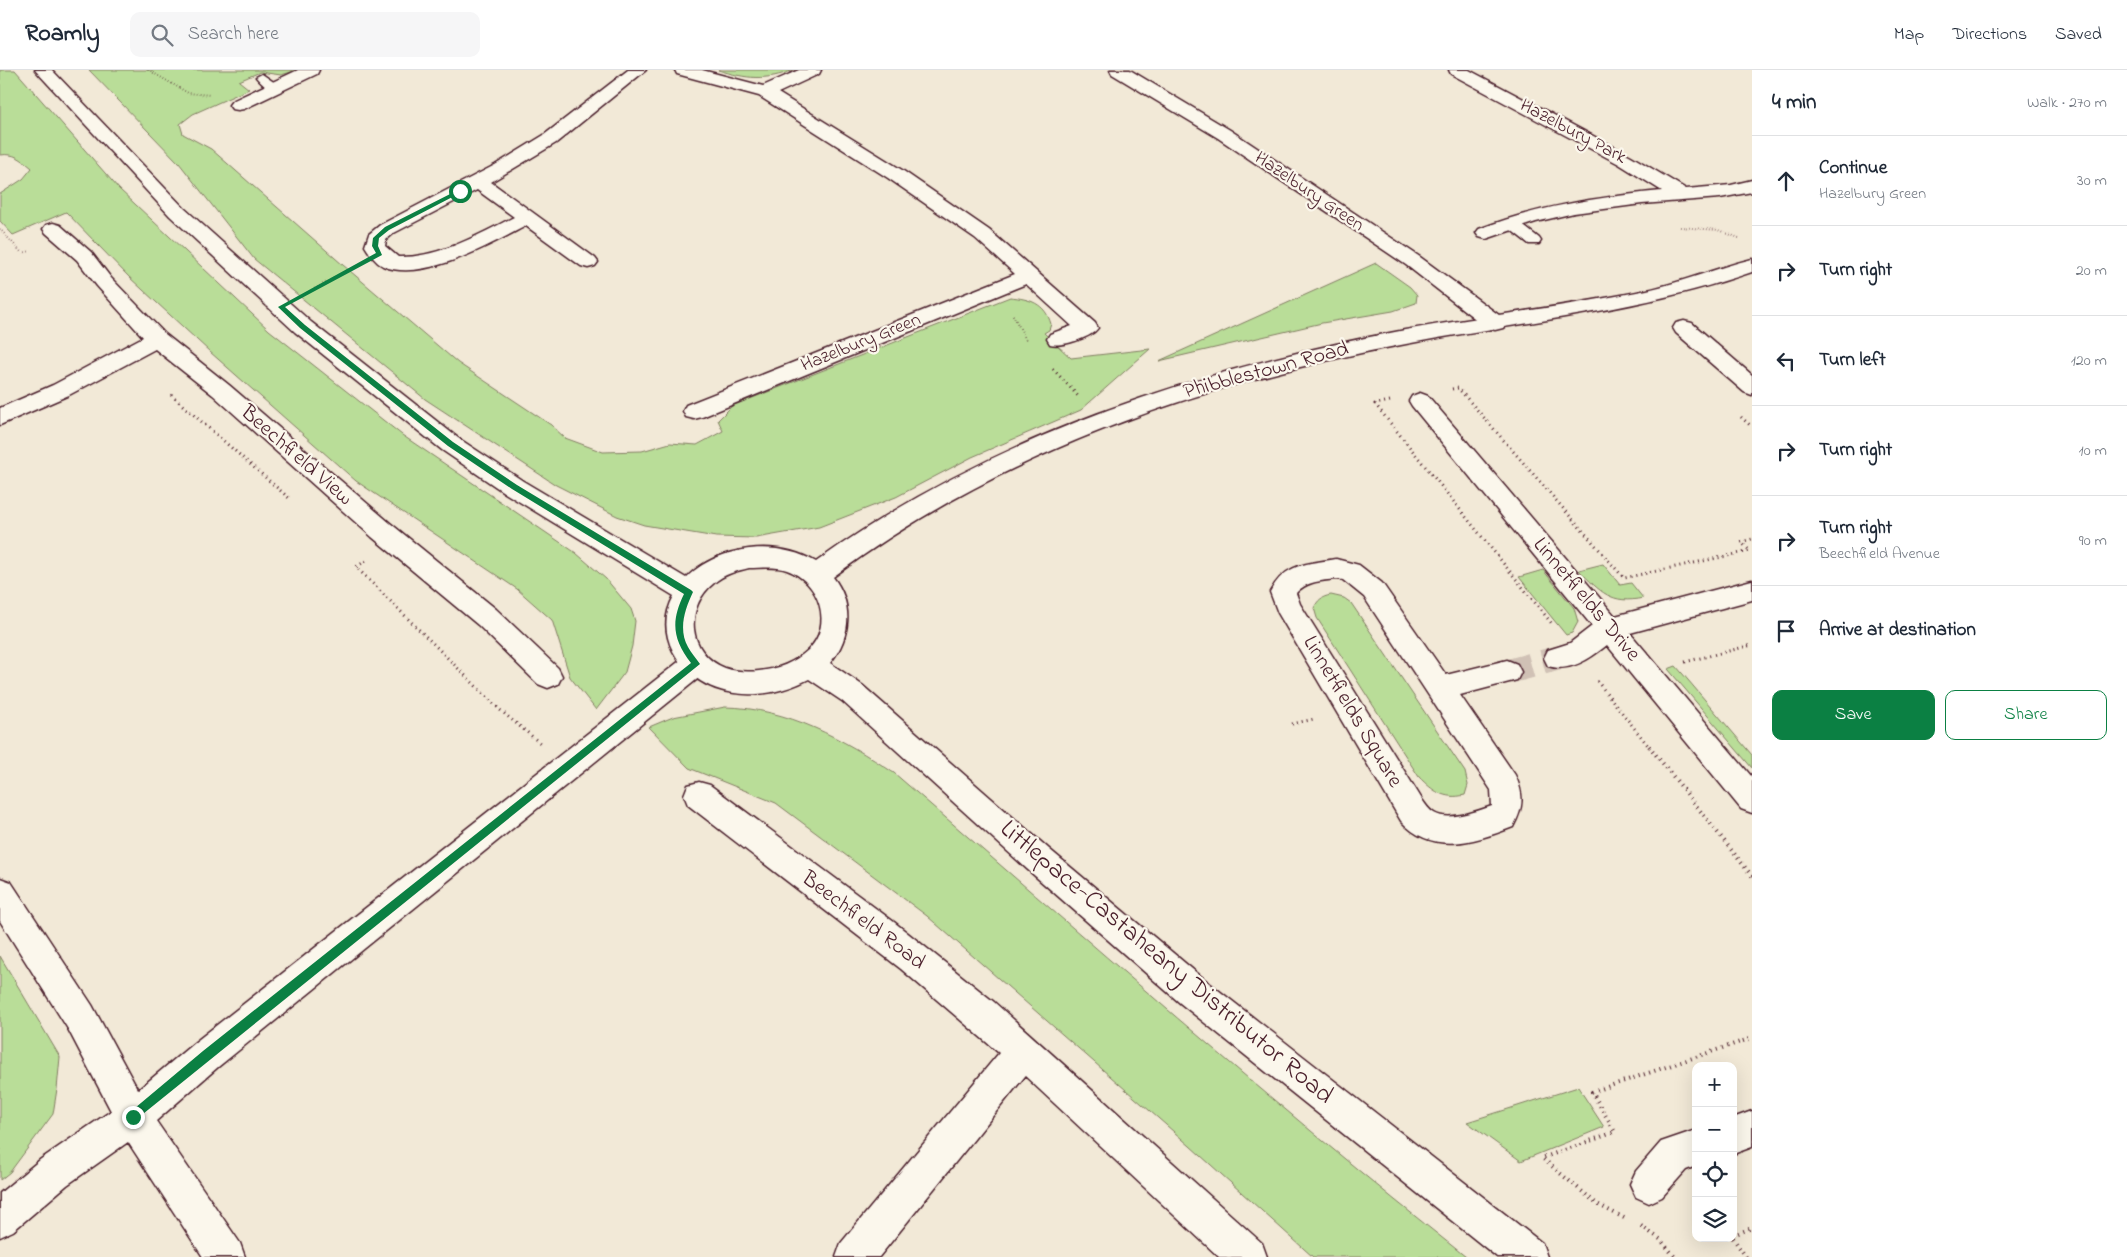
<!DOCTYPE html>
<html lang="en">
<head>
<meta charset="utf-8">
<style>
	:root { --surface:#fff; --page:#f6f6f7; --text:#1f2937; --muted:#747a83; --line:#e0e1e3; --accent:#0b8043 }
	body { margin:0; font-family:"Indie Flower",sans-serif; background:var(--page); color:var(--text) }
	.controls { position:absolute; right:15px; bottom:15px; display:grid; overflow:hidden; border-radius:10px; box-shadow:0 5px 20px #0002 }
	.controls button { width:45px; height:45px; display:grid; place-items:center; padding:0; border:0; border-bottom:1px solid var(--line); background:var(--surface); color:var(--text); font:25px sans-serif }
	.stop { position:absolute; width:15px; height:15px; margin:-11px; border:4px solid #0b8043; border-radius:50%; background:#fff }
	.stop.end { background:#0b8043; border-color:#fff; box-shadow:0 1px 5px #0008 }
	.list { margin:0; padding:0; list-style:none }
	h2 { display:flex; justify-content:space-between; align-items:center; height:65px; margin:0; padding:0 20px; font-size:21px }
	h2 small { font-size:16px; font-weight:400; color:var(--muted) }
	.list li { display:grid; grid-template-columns:32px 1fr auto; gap:15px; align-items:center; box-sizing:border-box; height:90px; padding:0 20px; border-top:1px solid var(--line) }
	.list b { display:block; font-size:19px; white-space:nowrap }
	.list p { margin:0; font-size:16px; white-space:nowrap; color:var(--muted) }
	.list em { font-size:16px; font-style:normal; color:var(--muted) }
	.actions { display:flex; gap:10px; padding:15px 20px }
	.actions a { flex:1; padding:11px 0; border:1px solid var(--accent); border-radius:10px; text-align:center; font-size:18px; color:var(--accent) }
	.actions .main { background:var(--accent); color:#fff }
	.icon { flex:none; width:28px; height:28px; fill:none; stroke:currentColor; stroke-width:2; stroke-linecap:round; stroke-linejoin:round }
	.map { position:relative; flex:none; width:1752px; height:1187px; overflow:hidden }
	header { display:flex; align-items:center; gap:30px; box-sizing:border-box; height:70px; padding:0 25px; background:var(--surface); border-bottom:1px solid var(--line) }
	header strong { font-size:24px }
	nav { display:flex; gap:28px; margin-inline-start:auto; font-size:18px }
	.search { width:350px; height:45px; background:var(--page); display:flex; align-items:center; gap:12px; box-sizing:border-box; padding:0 18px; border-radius:10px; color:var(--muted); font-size:19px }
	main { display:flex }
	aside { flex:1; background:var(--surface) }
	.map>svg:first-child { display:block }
	.green { fill:#b9dd98; stroke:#827e62 }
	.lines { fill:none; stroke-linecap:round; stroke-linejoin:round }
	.street-tunnel { stroke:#d0c1b5; stroke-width:25; stroke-dasharray:25 12; stroke-linecap:butt }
	.lane-casing { stroke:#4a1f2b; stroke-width:3 }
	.street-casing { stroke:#4a1f2b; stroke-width:3 }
	.secondary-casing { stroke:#4a1f2b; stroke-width:3 }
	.path-far2 { stroke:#4a1f2b; stroke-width:2; stroke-dasharray:0.5 2.5; stroke-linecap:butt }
	.path-far1 { stroke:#4a1f2b; stroke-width:3; stroke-dasharray:1 4; stroke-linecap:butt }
	.path { stroke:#4a1f2b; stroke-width:4; stroke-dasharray:1 4.5; stroke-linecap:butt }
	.lane { fill:#fbf7ec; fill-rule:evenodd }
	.street { fill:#fbf7ec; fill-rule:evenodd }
	.secondary { fill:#fbf7ec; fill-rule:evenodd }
	.route { fill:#0b8043 }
	.labels { text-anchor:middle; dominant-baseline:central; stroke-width:4.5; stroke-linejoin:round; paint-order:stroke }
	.far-street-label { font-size:19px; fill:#4a1f2b; stroke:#fbf7ec }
	.street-label { font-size:22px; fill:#4a1f2b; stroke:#fbf7ec }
	.near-street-label { font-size:26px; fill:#4a1f2b; stroke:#fbf7ec }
</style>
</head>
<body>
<header>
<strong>Roamly</strong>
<div class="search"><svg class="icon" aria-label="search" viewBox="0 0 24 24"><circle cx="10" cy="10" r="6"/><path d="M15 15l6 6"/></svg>Search here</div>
<nav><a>Map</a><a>Directions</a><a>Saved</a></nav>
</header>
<main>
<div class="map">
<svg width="1752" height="1187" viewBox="0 0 1752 1187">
	<rect width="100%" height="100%" fill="#f2e9d7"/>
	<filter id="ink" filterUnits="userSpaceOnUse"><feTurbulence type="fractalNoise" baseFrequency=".02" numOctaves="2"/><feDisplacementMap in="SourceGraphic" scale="10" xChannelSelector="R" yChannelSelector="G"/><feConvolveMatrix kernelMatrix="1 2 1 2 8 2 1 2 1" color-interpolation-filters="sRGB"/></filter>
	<g filter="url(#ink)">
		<path class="green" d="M0 0H15L119 119 269 260 402 365 576 483 606 509 631 539 635 551 632 576 625 602 596 640 570 607 552 550 517 519 356 411 210 282 129 207 66 142 13 165 0 151V124L23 109 32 98C21 89 15 83 0 85Z
			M89 0H298L281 5 260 2 239 11 249 19 193 44 180 54 183 64 211 79 343 195 458 293 551 355 565 368 603 382 642 381 670 373 697 375 723 361 718 350 732 336 1010 227C1030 229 1045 233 1051 254L1049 260 1044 263 1071 288 1150 279 1081 340 972 387 896 427 819 457 756 468 716 467 644 455 617 446 556 415 425 329 254 189 179 93Z
			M718 0H794C765 11 747 9 718 0Z
			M1376 193 1410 217 1417 225 1416 233 1393 241 1322 253 1159 291Z
			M1603 494 1620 515 1631 513 1643 528C1612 535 1600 522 1579 500Z
			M1543 500 1574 538 1578 552 1572 563 1566 565 1519 507Z
			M1331 525 1344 528 1351 533 1465 702 1468 715 1465 725C1444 730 1433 721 1419 707L1317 548 1314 538C1318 530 1321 527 1331 525Z
			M1676 596 1752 685V698L1668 599Z
			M725 637C788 638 843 669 894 703 1083 866 1270 1032 1466 1187H1313L1190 1076 927 846 776 733 689 698 649 657 673 647Z
			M0 886 60 987 57 1019 53 1044 10 1102 0 1110Z
			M1578 1017 1604 1057 1521 1091 1467 1052Z"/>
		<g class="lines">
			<path class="street-tunnel" d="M1507 602 1558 588"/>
			<g class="lane-casing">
				<path id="lane" d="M262 4 278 15 280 17 278 19C269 22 262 14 256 7Z
					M1511 149 1516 150 1539 168 1541 171 1539 174H1529L1506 156 1504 153Z"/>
			</g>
			<g class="street-casing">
				<path id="street" d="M298 0H319L317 4 244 39 238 40 232 39 229 35 232 31Z
					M628 0H646L556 73 491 112 595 188 598 192 595 196 588 198 581 196 526 156C491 174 423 213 383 196 375 192 370 184 365 176L369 164 380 155 495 95 544 65ZM477 120 514 147C478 165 439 188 398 187L385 176 386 170 394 163Z
					M675 0H702L763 16 799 0H821L819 4 778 23 902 100 989 160 1095 253 1098 258C1091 268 1062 277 1050 274L1047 269 1050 264 1072 256 1026 214 702 347 694 349 686 347 683 341 686 335 1015 204 975 168 888 108 759 26 677 4Z
					M1110 0H1130L1230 60 1420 187 1503 248 1506 253 1503 258 1495 260 1487 258 1406 195 1218 68 1112 4Z
					M1449 0H1469L1631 86 1686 119 1731 115 1752 110V122L1720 128 1642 134 1574 143 1536 152 1486 169 1479 167 1476 163 1479 159C1538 136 1600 127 1662 121L1619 94 1451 4Z
					M53 153 60 155 91 182 111 208 165 264 229 315 390 453 496 539 558 598 562 606 558 614 548 618 538 614 478 555 372 467 213 325 155 279 69 325 0 355V338L53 315 143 267 97 216 77 190 46 163 43 159 46 155Z
					M1684 251 1692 253 1752 305V325L1744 322 1676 263 1673 258 1676 253Z
					M1420 323 1428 326 1615 546 1752 510V530L1630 563 1752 707V743L1741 739 1607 575C1591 588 1570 603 1548 596L1544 588 1548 580 1570 573 1592 556 1412 336 1409 331 1412 326Z
					M1336 489 1359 495 1382 513 1446 605 1507 590 1517 594 1521 602 1517 610 1460 625 1515 705C1524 725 1524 737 1513 757 1474 772 1433 786 1401 751L1278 543 1270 522C1285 493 1307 494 1336 489ZM1336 509 1343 510 1364 527 1491 720 1492 736C1477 741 1449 752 1434 743 1429 740 1426 735 1423 731L1300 534 1296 523C1307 511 1321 511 1336 509Z
					M696 583 706 586 710 594 706 602 218 997 156 1051 240 1173 245 1187H203L128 1072 67 1115 13 1161 0 1167V1123L41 1089 111 1041 68 959 0 851V808L11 812 92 935 138 1020 194 973 686 586Z
					M699 712 710 715 894 852 994 932 1262 1173 1267 1187H1219L1025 1006 879 1187H836L841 1173 999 983 901 899 688 735 684 725 688 715Z
					M1752 1041V1077L1733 1084V1048Z
					M1696 1060V1096L1686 1100 1662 1127 1649 1133 1636 1127 1630 1114 1636 1101 1661 1072Z"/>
			</g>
			<g class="secondary-casing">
				<path id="secondary" d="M35 0H52L184 138 311 252 458 368 523 411 686 508C719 475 777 469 816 492 990 367 1196 299 1405 260 1486 245 1567 237 1647 220 1683 212 1716 198 1752 189V202C1636 242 1525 251 1406 274 1201 313 1001 382 833 507 854 534 851 568 830 593L862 615 1049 779 1204 909 1542 1173 1547 1187H1497L1180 933 1027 799 842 631 809 609C764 633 700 632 673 581 664 563 664 544 674 526L505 423 442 380 295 262 170 146ZM749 498C761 498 775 496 787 500 820 512 834 555 808 580 794 593 778 599 759 601 749 602 736 602 725 598 687 583 684 537 714 513 724 504 737 501 749 498Z"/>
			</g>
			<path class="path-far2" d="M148 0 188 23 210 25
				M1680 157 1718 160 1739 168
				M0 159 22 183 31 181
				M312 220 353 198
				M1013 245 1026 270"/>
			<path class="path-far1" d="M1053 299 1079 327
				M1452 319 1458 318 1624 508 1750 481 1741 472 1752 469
				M171 325 290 429
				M1390 331 1375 334 1553 555
				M1741 347 1752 357
				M366 491 356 497 500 640 540 673
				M1685 592 1752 575
				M1597 611 1650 678
				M1292 654 1314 649"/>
			<path class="path" d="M1649 676 1752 806
				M1624 1148 1597 1134 1542 1088 1615 1062 1592 1022 1752 968
				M1641 1156 1660 1169 1675 1187
				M1733 1165 1752 1158
				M1733 1168 1746 1187"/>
			<use href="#lane" class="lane"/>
			<use href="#street" class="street"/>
			<use href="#secondary" class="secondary"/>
		</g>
	</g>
	<path class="route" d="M460 119 462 122 389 160 379 168 378 176 382 185 285 237 305 255 453 372 517 415 691 520 693 522C685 539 678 559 688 577 691 583 696 588 700 594L133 1052 129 1051 128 1047 129 1043 203 981 691 593C672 568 671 551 684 524L512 419 448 376 300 258 278 237 376 183 372 176 373 168 385 157Z"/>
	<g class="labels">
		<g class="far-street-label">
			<text transform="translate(1573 62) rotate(28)">Hazelbury Park</text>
			<text transform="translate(1309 122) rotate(34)">Hazelbury Green</text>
			<text transform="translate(861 273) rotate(-22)">Hazelbury Green</text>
		</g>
		<g class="street-label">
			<text transform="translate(1266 301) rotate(-15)">Phibblestown Road</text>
			<text transform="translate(296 386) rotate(41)">Beechfield View</text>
			<text transform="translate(1586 530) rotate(50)">Linnetfields Drive</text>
			<text transform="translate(1352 642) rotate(59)">Linnetfields Square</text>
			<text transform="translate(863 851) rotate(37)">Beechfield Road</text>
		</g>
		<g class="near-street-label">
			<text transform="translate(1166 893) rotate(40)">Littlepace-Castaheany Distributor Road</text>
		</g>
	</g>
</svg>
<div class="controls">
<button>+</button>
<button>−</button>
<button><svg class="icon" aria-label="locate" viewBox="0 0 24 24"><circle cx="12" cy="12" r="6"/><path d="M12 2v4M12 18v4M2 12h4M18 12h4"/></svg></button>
<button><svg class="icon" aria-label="layers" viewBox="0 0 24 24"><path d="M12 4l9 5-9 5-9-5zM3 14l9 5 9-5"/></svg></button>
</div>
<div class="stop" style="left:460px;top:121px"></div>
<div class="stop end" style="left:133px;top:1047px"></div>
</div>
<aside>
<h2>4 min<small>Walk · 270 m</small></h2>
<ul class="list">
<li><svg class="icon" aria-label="ahead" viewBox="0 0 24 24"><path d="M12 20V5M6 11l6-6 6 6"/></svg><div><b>Continue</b><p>Hazelbury Green</p></div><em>30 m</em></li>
<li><svg class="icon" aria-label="right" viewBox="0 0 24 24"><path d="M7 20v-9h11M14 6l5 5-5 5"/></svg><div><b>Turn right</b></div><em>20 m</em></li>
<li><svg class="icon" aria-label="left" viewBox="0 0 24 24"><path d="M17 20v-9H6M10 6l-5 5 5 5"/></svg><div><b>Turn left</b></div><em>120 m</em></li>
<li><svg class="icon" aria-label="right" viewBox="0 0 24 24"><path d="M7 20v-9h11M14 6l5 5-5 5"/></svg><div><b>Turn right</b></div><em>10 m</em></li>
<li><svg class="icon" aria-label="right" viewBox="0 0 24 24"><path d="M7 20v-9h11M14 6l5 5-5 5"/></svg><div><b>Turn right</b><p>Beechfield Avenue</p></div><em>90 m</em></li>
<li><svg class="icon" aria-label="arrive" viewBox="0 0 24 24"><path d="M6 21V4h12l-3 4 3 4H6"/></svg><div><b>Arrive at destination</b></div></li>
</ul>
<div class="actions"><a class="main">Save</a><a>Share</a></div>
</aside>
</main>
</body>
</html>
